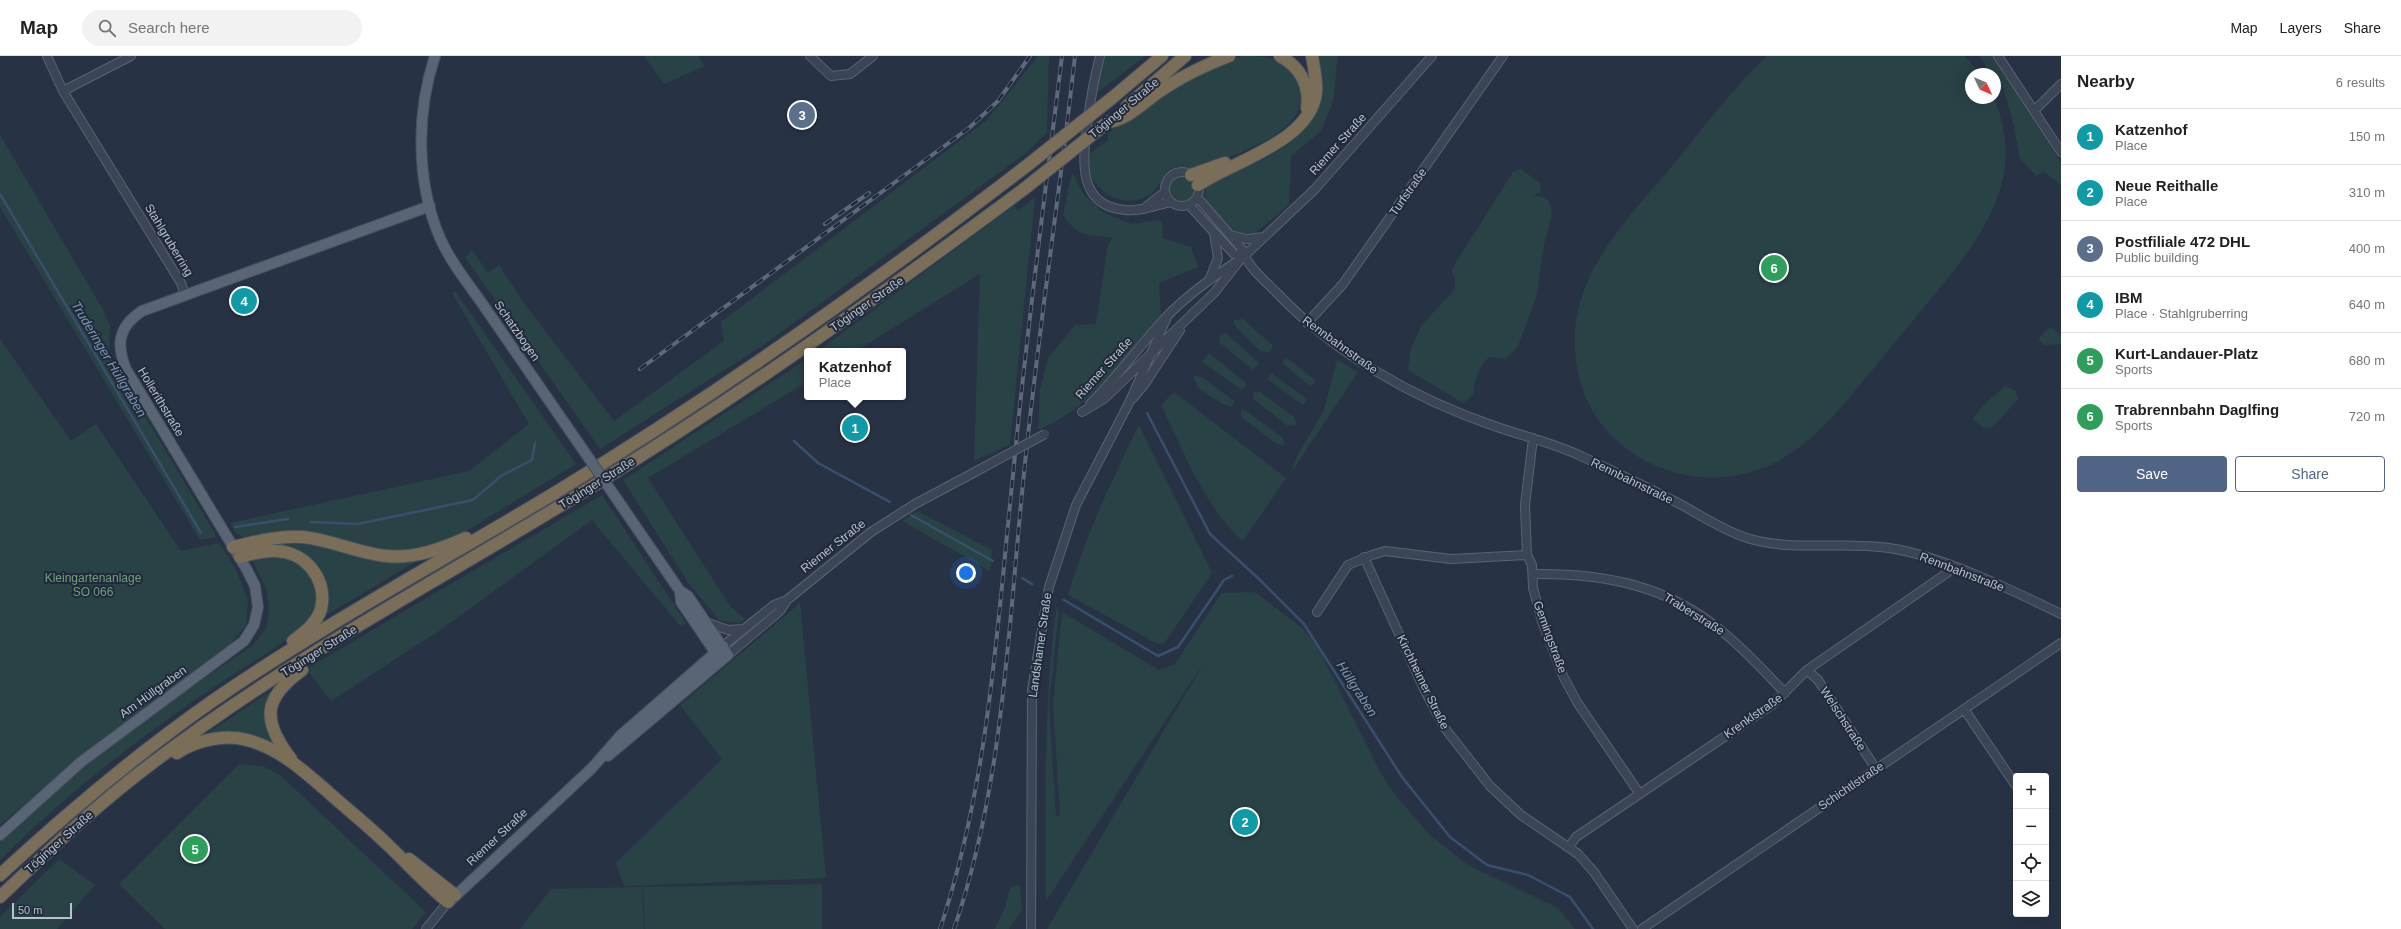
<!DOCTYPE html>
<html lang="en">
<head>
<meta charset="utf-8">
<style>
	:root { --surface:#fff; --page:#f2f2f2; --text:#202124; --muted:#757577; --line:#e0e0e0; --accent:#526485 }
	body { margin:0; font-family:Arial,sans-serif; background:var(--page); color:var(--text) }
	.controls { position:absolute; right:12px; bottom:12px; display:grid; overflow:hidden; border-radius:4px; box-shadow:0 4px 16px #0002 }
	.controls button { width:36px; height:36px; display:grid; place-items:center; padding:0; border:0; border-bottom:1px solid var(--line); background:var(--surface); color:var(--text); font:20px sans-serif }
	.compass { position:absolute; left:1965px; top:12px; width:36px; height:36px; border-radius:50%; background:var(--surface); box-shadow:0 4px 16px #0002; rotate:134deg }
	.scale { position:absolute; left:12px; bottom:10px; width:60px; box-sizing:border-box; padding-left:4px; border:2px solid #b9c0ce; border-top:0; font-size:11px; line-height:14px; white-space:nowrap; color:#b9c0ce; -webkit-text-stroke:3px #202a3a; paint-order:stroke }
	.you { position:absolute; left:966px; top:517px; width:14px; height:14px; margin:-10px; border:3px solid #fff; border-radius:50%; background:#1a73e8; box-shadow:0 0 0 6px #1a73e833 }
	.badge { display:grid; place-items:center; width:26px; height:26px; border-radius:50%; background:var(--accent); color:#fff; font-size:13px; font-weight:700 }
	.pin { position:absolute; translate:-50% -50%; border:2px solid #fff; box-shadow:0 1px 4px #0006 }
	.popup { position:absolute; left:804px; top:292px; width:102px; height:52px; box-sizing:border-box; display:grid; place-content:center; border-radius:4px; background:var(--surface); filter:drop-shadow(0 1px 3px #0005); font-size:13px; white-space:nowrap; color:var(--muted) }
	.popup b { font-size:15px; color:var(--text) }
	.popup::after { content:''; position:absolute; left:50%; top:100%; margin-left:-8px; border:8px solid transparent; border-top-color:var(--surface) }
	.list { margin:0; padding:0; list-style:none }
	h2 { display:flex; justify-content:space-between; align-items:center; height:52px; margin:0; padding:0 16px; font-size:17px }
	h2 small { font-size:13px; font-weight:400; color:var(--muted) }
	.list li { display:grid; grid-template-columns:26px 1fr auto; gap:12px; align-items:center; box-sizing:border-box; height:56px; padding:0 16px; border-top:1px solid var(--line) }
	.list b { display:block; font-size:15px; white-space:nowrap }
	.list p { margin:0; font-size:13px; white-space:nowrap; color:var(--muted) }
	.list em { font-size:13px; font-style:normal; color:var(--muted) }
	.actions { display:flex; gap:8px; padding:12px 16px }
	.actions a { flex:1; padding:9px 0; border:1px solid var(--accent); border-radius:4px; text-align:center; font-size:14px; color:var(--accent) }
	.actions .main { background:var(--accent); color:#fff }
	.icon { flex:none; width:22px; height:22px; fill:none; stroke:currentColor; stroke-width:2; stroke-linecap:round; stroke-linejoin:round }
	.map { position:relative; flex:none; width:2061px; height:873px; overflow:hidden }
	header { display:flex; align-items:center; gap:24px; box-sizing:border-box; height:56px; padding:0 20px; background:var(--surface); border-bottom:1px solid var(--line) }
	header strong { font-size:19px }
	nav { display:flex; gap:22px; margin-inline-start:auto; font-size:14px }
	.search { width:280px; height:36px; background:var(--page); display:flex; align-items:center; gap:10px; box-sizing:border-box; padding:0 14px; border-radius:22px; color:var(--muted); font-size:15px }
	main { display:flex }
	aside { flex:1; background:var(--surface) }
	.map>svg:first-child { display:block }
	.green { fill:#294246 }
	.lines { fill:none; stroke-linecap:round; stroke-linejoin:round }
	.stream { stroke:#3a4e6d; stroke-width:2.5 }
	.minor-casing { stroke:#5a6372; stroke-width:10 }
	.major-casing { stroke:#454e5e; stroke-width:12 }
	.highway-casing { stroke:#46505f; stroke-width:14 }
	.minor { stroke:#3b4555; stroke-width:8 }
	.major { stroke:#596474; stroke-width:10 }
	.highway { stroke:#7b6e58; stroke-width:12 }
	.rail-casing { stroke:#5d697c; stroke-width:4 }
	.rail { stroke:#202a3a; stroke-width:2.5; stroke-dasharray:8; stroke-linecap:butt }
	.minor-bridge-casing { stroke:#5a6372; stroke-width:10; stroke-linecap:butt }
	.major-bridge-casing { stroke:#454e5e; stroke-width:12; stroke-linecap:butt }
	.highway-bridge-casing { stroke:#46505f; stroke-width:14; stroke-linecap:butt }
	.minor-bridge { stroke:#3b4555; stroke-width:8 }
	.major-bridge { stroke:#596474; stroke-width:10 }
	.highway-bridge { stroke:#7b6e58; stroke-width:12 }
	.labels { text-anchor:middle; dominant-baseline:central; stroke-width:4; stroke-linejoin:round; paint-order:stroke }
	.street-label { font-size:12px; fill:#b9c0ce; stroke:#202a3a }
	.park-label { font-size:12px; fill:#6fa07b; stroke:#202a3a }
	.water-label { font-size:13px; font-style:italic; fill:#7f96b6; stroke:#202a3a }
</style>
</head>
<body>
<header>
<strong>Map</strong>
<div class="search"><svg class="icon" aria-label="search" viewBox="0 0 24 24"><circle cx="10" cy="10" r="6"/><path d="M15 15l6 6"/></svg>Search here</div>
<nav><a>Map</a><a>Layers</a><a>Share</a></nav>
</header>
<main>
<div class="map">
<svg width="2061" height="873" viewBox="0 0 2061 873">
	<rect width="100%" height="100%" fill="#273345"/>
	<path class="green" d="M644 0H698L705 10 664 28Z
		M1038 0H1049L1047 76 1026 97 765 288 600 393 465 201 472 194 488 217 499 209 524 247 614 365 724 285 721 266 987 64Z
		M1103 0H1145L1097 37Z
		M1242 0C1265 0 1281 1 1295 20 1300 25 1301 36 1300 43 1300 46 1300 52 1298 55 1284 85 1223 104 1194 112 1187 113 1179 110 1173 112 1161 117 1160 132 1150 139 1129 152 1101 142 1091 119 1089 114 1090 104 1089 98L1108 84V77C1150 47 1192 13 1242 0Z
		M1316 0H1338L1333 45 1321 75 1291 100 1289 149 1255 177H1234C1221 163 1193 144 1211 125 1244 112 1302 93 1316 55 1319 45 1316 12 1316 0Z
		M1767 0H1965L1980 18H1971V42H1994C2027 122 1984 178 1935 238 1913 264 1891 291 1869 318 1843 349 1816 384 1780 404 1737 428 1686 427 1644 404 1616 389 1591 362 1582 331 1552 233 1621 172 1678 103 1706 68 1734 31 1767 0Z
		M1979 0H1993L2061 107V129L2043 115 2037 120 2020 103 2014 70 2004 34 1995 22V18H1992Z
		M0 79 102 252 110 269 109 300 217 481 200 484 0 151Z
		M1521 113 1541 128 1540 136 1532 140 1545 141 1550 147 1552 158 1544 189 1536 242 1518 290 1505 303 1489 301C1477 312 1475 324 1473 339L1463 347 1408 314 1411 293 1421 270 1455 233V222L1451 214 1513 116Z
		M1072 116 1084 139 1104 157 1132 168 1158 164 1162 167 1163 182 1191 191 1198 211 1159 227 1161 259C1124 300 1090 354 1038 374L1040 334 1048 302 1075 269 1096 268 1108 188 1113 182C1087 178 1080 183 1063 159Z
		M1170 133a12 12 0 1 1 24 0a12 12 0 1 1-24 0Z
		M1035 141 1010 388 974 405 980 218 856 295H818L1014 150 1018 155Z
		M455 235 576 408 450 485 419 493 390 494 247 483 236 477 230 467 469 415 529 368 452 237Z
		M1243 263 1273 290 1269 297 1259 294 1233 268 1234 264Z
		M2048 272 2054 273 2061 281V288L2044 289 2038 283Z
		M1226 277 1259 307 1253 314 1219 286 1220 280Z
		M0 283 71 385 96 368 181 495 219 487 236 513 248 544 246 569 229 590 114 674 0 769Z
		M1209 297 1247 328 1242 334 1202 306Z
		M1286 301 1316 325 1311 331 1282 307Z
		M807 303V326L648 422 730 550 745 563 740 567 720 565 689 528 623 424Z
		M1337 304 1358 316 1291 417 1297 400 1324 354Z
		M1271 317 1307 343 1303 349 1267 323Z
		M1193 320 1202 321 1234 345 1232 351 1223 348 1198 332Z
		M2005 330 2015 334 2018 343 1992 372 1983 371 1972 363 1987 346Z
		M1254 335 1260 336 1294 361 1297 369 1288 370 1253 343Z
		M1174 336 1286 422 1243 485C1205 453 1183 393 1161 349Z
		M1241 354 1246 355 1283 382 1284 389 1277 388 1241 361Z
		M1139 369 1212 517 1168 582 1164 587 1158 588 1068 539C1086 478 1111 426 1139 369Z
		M602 439 686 567 681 571 592 464 439 575 331 645 306 613Z
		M917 455 992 494 990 515 902 465Z
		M280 487 317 489 419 504 323 561 315 509 251 491Z
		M264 499 295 503 314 523 316 551 309 567C274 595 234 616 198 642 128 690 60 744 0 804V786L51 739 112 688 161 651 252 590 266 573 269 554 266 532 252 504 253 502Z
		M1252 536 1256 537 1301 571 1316 587 1380 716 1395 739 1430 779 1468 809 1558 852 1575 873H1047L1205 605 1046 845C1046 747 1043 650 1056 554H1059L1049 648 1056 760 1060 759 1053 647 1062 556 1159 614 1174 609 1222 537Z
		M800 547 826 822 624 830 616 807 722 703 680 649Z
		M274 633 280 694 205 679Z
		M239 708 263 710 280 719 426 856 412 873H165L119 828Z
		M59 803 95 829 57 873H0V861Z
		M822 828V873H645L643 831Z
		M1020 829 1022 854 1009 873H994L1005 852 1010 831Z
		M642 831 644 873H520L551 833Z"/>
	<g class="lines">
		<path class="stream" d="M0 138 201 477
			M1147 357 1210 478 1259 523 1304 568 1402 721 1450 781 1487 809 1528 819 1570 841 1593 873
			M794 385 818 407 890 446
			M911 459 993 505
			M311 466 358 468 473 444 501 420 532 404 535 387
			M235 471 288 463
			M1022 522 1032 528
			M1064 544 1158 600 1178 591 1224 524 1232 520"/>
		<g class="minor-casing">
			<path id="minor" d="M47 0 63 35 181 227 185 239
				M810 0 831 20 850 18 873 0
				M1100 0C1094 23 1090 46 1087 70 1083 104 1077 150 1125 154 1140 156 1156 149 1171 146
				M1998 0 2061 96
				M63 35 131 0
				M2034 55 2061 28
				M1165 133a17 17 0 1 1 34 0a17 17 0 1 1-34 0Z
				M1197 141 1242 193C1246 209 1264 224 1276 236 1335 298 1413 342 1494 370 1523 380 1553 387 1581 400 1613 415 1645 430 1676 446 1699 458 1722 474 1747 482 1792 496 1842 485 1889 492 1942 500 2012 534 2061 558
				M1189 149 1234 198 1244 200
				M1147 150 1165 136
				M1230 179 1247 183 1264 181
				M1210 222 1218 202 1214 177
				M1307 267 1343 228 1503 0
				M1133 342 1144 329 1180 274
				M1090 348C1115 323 1135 296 1158 270 1180 244 1208 224 1236 206
				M1082 356 1105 342 1214 237 1240 204 1315 133 1432 0
				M1533 382 1525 449 1527 499 1532 509 1533 532 1542 565 1563 620 1577 646 1639 737
				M1364 501 1424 633 1444 671 1490 730 1521 759 1578 798 1594 816 1633 873
				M1533 518C1604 517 1668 529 1724 577 1746 595 1765 616 1785 637
				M1317 556 1348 509 1372 499 1385 495 1451 503 1527 499
				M708 567 728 574 743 573
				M723 590 774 549 787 544 871 476 915 448 975 416
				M728 599 780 555 787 544
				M1807 614 1818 624 1876 713
				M1964 653 2016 730
				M1569 791 1576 781 1773 648 1807 614 1947 517 1952 510
				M426 873 448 846
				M1031 873 1032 634 1049 531 1076 449 1129 347 1168 259
				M1642 873 2061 587"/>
		</g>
		<g class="major-casing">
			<path id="major" d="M435 0C416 57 416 126 440 182 452 209 472 232 488 256 518 300 549 344 579 388
				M623 452 680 535 681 546 719 602
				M608 700 728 599 688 540 680 535
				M0 779 81 706 244 585 254 569 258 551 255 530 247 514 126 313C116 288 118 271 142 255L430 150
				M450 845 592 712 621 679 723 590"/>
		</g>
		<g class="highway-casing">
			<path id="highway" d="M1280 0C1300 11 1310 29 1307 52
				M1112 42 1162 0
				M1127 50 1185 0
				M1108 66C1127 64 1144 46 1160 35 1181 21 1205 9 1229 0
				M1191 119 1225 107
				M1198 129C1233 105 1310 86 1316 37 1317 25 1314 12 1312 0
				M233 491C255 486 280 479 303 481 331 484 358 497 386 500 414 503 441 493 466 482
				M240 501C251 498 264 494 276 495 306 496 328 524 321 553 317 567 304 577 293 585
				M177 697C196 684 225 678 247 684 279 692 304 715 328 736 348 754 370 771 389 790 409 809 427 829 448 846
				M291 703C262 665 262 643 302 614
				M409 803 455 839
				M0 819C68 756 138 697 214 644 323 569 440 506 553 438 718 338 876 226 1029 108
				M0 841C50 793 100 746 155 705 293 600 449 519 596 428 744 337 884 237 1024 133"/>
		</g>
		<use href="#minor" class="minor"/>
		<use href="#major" class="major"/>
		<use href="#highway" class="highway"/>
		<g class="rail-casing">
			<path id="rail" d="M825 168 869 137
				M640 313 969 72 998 45 1030 0
				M940 873C989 726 997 571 1013 419 1026 279 1045 139 1062 0
				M954 873C1003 730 1008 577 1023 427 1037 284 1059 143 1075 0"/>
		</g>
		<use href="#rail" class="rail"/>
		<g class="minor-bridge-casing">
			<path id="minor-bridge" d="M975 416 1045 378"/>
		</g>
		<g class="major-bridge-casing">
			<path id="major-bridge" d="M579 388 623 452"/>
		</g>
		<g class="highway-bridge-casing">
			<path id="highway-bridge" d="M1029 108 1112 42
				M1024 133 1108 66"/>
		</g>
		<use href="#minor-bridge" class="minor-bridge"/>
		<use href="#major-bridge" class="major-bridge"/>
		<use href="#highway-bridge" class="highway-bridge"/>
	</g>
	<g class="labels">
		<g class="street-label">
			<text transform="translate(1124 52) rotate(-40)">Töginger Straße</text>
			<text transform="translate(1338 88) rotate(-48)">Riemer Straße</text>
			<text transform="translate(1408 136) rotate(-55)">Turfstraße</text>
			<text transform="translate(169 184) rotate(59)">Stahlgruberring</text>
			<text transform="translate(867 248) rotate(-35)">Töginger Straße</text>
			<text transform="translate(517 275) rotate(55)">Schatzbogen</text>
			<text transform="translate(1340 289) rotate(36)">Rennbahnstraße</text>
			<text transform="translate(1104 312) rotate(-48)">Riemer Straße</text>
			<text transform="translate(161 346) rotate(59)">Hollerithstraße</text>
			<text transform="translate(1632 425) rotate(26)">Rennbahnstraße</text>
			<text transform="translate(597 427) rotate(-32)">Töginger Straße</text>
			<text transform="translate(833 490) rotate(-38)">Riemer Straße</text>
			<text transform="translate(1962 516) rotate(21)">Rennbahnstraße</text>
			<text transform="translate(1694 558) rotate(32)">Traberstraße</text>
			<text transform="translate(1550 581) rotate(70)">Gemingstraße</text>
			<text transform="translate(1040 589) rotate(-82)">Landshamer Straße</text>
			<text transform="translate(319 595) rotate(-32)">Töginger Straße</text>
			<text transform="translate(1423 626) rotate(64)">Kirchheimer Straße</text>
			<text transform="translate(153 636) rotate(-36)">Am Hüllgraben</text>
			<text transform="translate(1753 660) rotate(-35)">Krenklstraße</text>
			<text transform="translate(1843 663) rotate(57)">Welschstraße</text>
			<text transform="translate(1851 730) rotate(-34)">Schichtlstraße</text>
			<text transform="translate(497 781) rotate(-43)">Riemer Straße</text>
			<text transform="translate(59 786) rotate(-42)">Töginger Straße</text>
		</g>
		<g class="park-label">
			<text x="93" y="522">Kleingartenanlage<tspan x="93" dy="14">SO 066</tspan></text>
		</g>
		<g class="water-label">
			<text transform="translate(109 303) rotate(59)">Truderinger Hüllgraben</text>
			<text transform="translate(1357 633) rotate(57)">Hüllgraben</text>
		</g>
	</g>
</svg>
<div class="controls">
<button>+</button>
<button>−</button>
<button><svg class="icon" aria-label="locate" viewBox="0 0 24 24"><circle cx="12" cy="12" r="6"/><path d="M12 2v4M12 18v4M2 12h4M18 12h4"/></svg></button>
<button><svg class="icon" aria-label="layers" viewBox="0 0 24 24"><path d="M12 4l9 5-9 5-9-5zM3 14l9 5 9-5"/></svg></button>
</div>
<svg class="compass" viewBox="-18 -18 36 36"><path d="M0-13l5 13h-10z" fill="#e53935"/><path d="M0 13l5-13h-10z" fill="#757577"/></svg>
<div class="scale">50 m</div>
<div class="you"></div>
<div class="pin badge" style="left:855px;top:372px;background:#0f9aa8">1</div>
<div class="popup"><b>Katzenhof</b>Place</div>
<div class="pin badge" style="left:1245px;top:766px;background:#0f9aa8">2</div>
<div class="pin badge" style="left:802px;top:59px;background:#5c6f8a">3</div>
<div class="pin badge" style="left:244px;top:245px;background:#0f9aa8">4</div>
<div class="pin badge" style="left:195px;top:793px;background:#2e9e5b">5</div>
<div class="pin badge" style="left:1774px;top:212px;background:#2e9e5b">6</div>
</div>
<aside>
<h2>Nearby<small>6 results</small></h2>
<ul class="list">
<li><span class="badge" style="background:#0f9aa8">1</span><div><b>Katzenhof</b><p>Place</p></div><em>150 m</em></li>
<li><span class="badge" style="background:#0f9aa8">2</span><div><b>Neue Reithalle</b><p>Place</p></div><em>310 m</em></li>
<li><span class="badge" style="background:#5c6f8a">3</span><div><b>Postfiliale 472 DHL</b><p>Public building</p></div><em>400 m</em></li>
<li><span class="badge" style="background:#0f9aa8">4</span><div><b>IBM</b><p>Place · Stahlgruberring</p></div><em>640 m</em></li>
<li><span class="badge" style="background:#2e9e5b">5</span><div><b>Kurt-Landauer-Platz</b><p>Sports</p></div><em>680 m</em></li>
<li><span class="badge" style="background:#2e9e5b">6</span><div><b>Trabrennbahn Daglfing</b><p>Sports</p></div><em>720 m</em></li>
</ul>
<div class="actions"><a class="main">Save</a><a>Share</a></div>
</aside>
</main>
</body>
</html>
